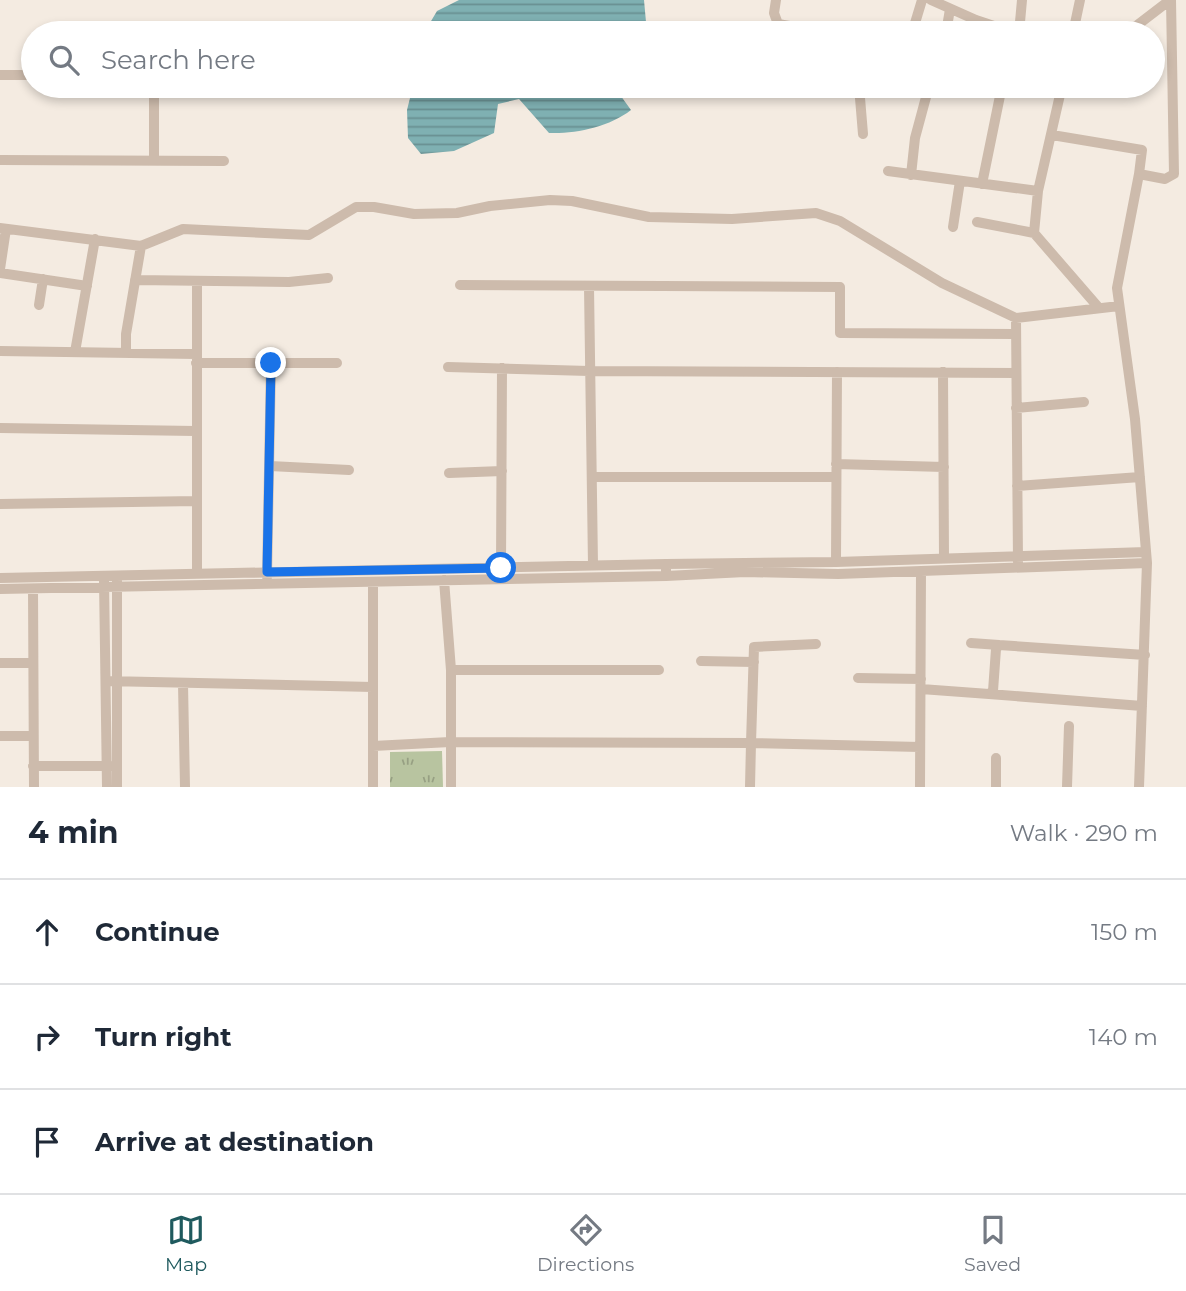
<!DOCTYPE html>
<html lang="en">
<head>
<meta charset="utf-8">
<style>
	:root { --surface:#fff; --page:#f6f6f7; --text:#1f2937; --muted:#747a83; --line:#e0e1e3; --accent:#1f5a5e }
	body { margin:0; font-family:Montserrat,sans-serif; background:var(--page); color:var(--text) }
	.stop { position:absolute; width:21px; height:21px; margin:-16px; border:5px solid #1a73e8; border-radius:50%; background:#fff }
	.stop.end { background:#1a73e8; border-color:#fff; box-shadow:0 2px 7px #0008 }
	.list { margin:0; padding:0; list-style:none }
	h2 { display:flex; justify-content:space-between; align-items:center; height:91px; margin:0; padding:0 28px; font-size:30px }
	h2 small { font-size:23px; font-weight:400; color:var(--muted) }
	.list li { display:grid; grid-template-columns:46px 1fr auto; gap:21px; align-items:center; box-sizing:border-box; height:105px; padding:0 28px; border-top:2px solid var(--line) }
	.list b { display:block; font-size:26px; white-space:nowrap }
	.list em { font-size:23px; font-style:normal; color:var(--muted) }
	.icon { flex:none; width:38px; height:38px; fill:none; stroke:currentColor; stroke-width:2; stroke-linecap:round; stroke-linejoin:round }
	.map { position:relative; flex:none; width:1186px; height:787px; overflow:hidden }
	.search { position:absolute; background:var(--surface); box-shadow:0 4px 10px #0003; left:21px; right:21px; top:21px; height:77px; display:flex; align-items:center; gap:18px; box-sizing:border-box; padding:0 24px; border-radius:38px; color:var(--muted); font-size:26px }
	.sheet { height:406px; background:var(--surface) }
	nav { display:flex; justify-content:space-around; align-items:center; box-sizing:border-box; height:98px; border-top:2px solid var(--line); background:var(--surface); font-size:19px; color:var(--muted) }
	nav a { display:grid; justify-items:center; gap:4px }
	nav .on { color:var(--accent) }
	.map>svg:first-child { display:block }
	.park { fill:url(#park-tufts) }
	.water { fill:url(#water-rules) }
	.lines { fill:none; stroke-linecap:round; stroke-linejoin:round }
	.street { stroke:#cdbbac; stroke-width:10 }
	.route { stroke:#1a73e8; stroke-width:9 }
</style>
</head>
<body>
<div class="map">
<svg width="1186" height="787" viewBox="0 0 1186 787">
	<defs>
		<pattern id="park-tufts" width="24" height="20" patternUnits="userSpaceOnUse" patternTransform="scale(1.75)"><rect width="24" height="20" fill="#b8c4a0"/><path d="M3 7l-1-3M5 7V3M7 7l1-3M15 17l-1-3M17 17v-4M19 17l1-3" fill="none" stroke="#97a083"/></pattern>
		<pattern id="water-rules" width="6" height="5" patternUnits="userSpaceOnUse" patternTransform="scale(1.75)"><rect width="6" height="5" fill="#7fb0b2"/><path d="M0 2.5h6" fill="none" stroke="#699091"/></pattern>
	</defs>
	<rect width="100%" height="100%" fill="#f4ebe1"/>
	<path class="park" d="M442 751 443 787H390V752Z"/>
	<path class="water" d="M459 0H644L647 33H424L437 11Z
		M413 86H622L618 92 631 110C609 127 576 134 549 133L519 99 498 104 494 133 454 151 421 154 408 138 407 110Z"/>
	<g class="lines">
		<path class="street" d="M776 0 774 13 778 24 830 33
			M931 0 976 20 1015 33
			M912 33 922 0
			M946 33 950 9
			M1019 33 1022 0
			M1073 33 1080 0
			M1127 33 1170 0
			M0 75H33
			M859 86 863 134
			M946 86 1001 93
			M1062 86 1038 191 1034 233 1099 308
			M1052 135 1142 150 1139 174
			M0 160 224 161
			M154 161V86
			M888 171 1038 191
			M911 175 915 138 929 86
			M982 184 1002 86
			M977 222 1034 233
			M953 227 960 181
			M0 228 141 246 183 229 309 235 356 207H374L414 214 457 213 490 206 550 200 572 201 649 217 732 219 816 213 840 221 942 283 1016 318 1119 306
			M0 269 6 229
			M0 273 87 286
			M135 280 289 282 328 278
			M460 285 840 287V333L1014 334
			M589 287 593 565
			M39 305 43 279
			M1016 318 1018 562
			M0 351 196 354
			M75 352 95 239
			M126 353V334L141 246
			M196 363H337
			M448 367 589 371 1016 373
			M943 372 944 558
			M1016 408 1084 402
			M0 428 195 431
			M836 464 944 467
			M270 466 349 470
			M449 473 502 471
			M592 477H836
			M1017 486 1140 477
			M0 504 197 501
			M836 562 837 372
			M666 564 836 562 1146 552
			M501 568 502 368
			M197 573V281
			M267 577 271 363
			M0 578 666 564V576
			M104 580 107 787
			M444 580 451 670V787
			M373 582V787
			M0 589 666 576 745 572 838 574 1147 563
			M33 589 34 787
			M971 643 999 645
			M701 661 754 662
			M0 663H33
			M451 670H659
			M858 678 921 679
			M106 681 373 687
			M183 684 185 787
			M921 689 989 694 993 691 996 649 999 645 1145 655
			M989 694 1142 706
			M0 736H33
			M373 746 450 742 751 743 754 647 816 644
			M33 766H111
			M117 787V580
			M750 787 751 743 920 747
			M920 787 921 571
			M996 787V758
			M1067 787 1069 726
			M1139 787 1147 563 1135 419 1117 288 1139 174 1165 179 1174 174 1171 0"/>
	</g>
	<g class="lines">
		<path class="route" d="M271 363 267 572 501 568"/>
	</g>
</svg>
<div class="stop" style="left:501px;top:568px"></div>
<div class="stop end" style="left:271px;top:363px"></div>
<div class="search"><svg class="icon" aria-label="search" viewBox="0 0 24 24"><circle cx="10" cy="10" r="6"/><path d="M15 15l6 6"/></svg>Search here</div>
</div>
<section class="sheet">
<h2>4 min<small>Walk · 290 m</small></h2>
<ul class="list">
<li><svg class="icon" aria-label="ahead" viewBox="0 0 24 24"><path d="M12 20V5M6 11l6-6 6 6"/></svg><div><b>Continue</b></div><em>150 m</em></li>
<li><svg class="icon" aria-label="right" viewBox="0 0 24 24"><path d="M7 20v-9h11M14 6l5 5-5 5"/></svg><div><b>Turn right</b></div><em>140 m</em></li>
<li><svg class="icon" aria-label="arrive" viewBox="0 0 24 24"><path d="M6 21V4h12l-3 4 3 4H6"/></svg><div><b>Arrive at destination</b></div></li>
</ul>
</section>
<nav>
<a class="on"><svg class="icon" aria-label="map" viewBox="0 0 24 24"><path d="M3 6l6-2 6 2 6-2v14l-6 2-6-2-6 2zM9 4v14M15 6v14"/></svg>Map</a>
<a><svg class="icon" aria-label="directions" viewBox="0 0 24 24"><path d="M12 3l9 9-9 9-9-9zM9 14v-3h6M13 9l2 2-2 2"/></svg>Directions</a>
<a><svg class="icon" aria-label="saved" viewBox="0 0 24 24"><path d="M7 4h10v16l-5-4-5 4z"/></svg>Saved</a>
</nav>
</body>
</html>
